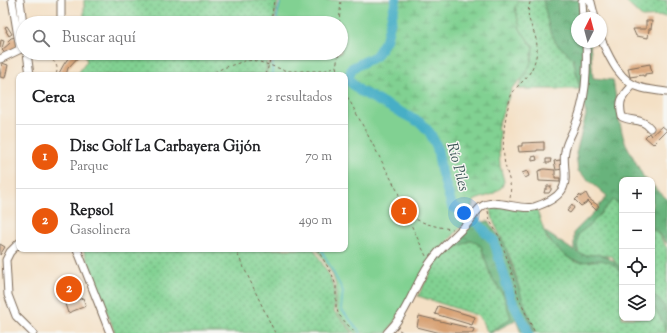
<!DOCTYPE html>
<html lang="es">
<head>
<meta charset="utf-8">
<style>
	:root { --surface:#fff; --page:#f2f2f2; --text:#202124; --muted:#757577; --line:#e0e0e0; --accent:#ea580c }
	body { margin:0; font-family:"Sorts Mill Goudy",serif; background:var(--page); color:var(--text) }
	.controls { position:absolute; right:12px; bottom:12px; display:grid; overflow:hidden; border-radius:8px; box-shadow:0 1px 3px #0004 }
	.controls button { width:36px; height:36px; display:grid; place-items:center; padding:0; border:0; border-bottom:1px solid var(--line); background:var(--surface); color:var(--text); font:20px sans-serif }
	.compass { position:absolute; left:571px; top:12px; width:36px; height:36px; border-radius:50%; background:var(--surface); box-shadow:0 1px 3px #0004; rotate:6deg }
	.you { position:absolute; left:464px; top:213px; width:14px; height:14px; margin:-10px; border:3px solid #fff; border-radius:50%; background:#1a73e8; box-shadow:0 0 0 6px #1a73e833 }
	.badge { display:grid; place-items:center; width:26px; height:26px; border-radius:50%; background:var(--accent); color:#fff; font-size:13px; font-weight:700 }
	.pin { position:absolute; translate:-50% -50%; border:2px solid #fff; box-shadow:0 1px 4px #0006 }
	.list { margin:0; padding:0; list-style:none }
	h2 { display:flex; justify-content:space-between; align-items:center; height:52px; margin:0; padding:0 16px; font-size:17px }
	h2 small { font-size:13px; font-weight:400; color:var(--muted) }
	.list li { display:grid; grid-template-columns:26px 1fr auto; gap:12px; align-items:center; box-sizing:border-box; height:64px; padding:0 16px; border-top:1px solid var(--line) }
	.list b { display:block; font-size:15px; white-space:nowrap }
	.list p { margin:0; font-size:13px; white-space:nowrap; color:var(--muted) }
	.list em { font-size:13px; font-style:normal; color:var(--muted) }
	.icon { flex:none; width:22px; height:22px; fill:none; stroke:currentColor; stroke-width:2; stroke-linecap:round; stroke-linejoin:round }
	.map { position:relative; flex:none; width:667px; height:333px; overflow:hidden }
	.search { position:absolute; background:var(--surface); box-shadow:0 1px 3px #0004; left:16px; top:16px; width:332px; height:44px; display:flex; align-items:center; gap:10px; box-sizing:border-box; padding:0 14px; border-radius:22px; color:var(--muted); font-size:15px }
	.panel { position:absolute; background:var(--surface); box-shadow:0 1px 3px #0004; left:16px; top:72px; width:332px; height:180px; border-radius:8px }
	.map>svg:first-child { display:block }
	.grass { fill:url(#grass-dots); stroke:#5e7e58 }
	.forest { fill:url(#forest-crowns); stroke:#526e4d }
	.wetland { fill:url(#wetland-marsh); stroke:#5e7e58 }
	.green { fill:#81d192; stroke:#5e7e58 }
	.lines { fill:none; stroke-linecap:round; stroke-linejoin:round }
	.stream { stroke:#47aec6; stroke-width:1.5 }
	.river { stroke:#47aec6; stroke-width:10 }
	.building { fill:#d8a274 }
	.minor-casing { stroke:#7c6a58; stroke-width:9 }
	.path { stroke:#7c6a58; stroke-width:1; stroke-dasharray:3 3; stroke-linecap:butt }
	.minor { stroke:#fff; stroke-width:7 }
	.labels { text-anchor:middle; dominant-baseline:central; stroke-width:3; stroke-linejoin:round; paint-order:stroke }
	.water-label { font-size:15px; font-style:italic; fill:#3f5859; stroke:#f6f6f2 }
</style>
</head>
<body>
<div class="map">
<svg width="667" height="333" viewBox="0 0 667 333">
	<defs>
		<pattern id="grass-dots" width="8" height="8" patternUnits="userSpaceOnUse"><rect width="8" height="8" fill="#81d192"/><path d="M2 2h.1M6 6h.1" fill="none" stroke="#6baa77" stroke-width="1.8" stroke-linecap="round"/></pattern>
		<pattern id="forest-crowns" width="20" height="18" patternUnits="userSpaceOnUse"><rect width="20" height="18" fill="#68b37c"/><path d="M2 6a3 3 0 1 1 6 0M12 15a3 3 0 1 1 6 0" fill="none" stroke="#579265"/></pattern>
		<pattern id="wetland-marsh" width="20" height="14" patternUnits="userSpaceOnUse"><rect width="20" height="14" fill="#81d192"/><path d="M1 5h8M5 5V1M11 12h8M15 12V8" fill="none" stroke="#6baa77"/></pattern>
	</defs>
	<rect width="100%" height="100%" fill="#f6f6f2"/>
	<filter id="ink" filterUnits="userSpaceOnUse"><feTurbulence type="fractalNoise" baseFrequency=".025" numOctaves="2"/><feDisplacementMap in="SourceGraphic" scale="8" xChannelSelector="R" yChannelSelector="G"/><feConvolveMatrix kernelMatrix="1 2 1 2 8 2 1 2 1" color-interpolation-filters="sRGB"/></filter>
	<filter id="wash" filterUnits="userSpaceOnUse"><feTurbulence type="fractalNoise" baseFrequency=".012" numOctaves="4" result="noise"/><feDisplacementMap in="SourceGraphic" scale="16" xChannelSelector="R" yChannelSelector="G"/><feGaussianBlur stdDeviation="0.9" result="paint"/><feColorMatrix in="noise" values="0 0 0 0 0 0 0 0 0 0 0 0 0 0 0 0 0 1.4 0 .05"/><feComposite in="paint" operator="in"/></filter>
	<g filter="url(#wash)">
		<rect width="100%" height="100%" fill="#f4e0c5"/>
		<path class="grass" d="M84 0H278L274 23H84Z
			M519 0H546L573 58 580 89H518L532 59 533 47 520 29 515 6Z
			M624 0H667V16L642 17Z
			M84 53H269L265 75 220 73 218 75H77L87 61Z
			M613 200 622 205V318H652V229L657 232 667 248V322L657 306 667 333H536L521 296 514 269 504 243 494 223 490 207 494 204 533 208 537 211 547 239 569 258 576 262 605 260 611 262 619 270 612 256H579L577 244 578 234Z
			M472 240 481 246 491 277 503 294 511 318 488 333 479 316 418 296 435 264 448 251Z
			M83 249H314L329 275 334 288V311L353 333H115Z"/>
		<path class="forest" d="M543 0H582L588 18H577V42H590L593 78 613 80 620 124 624 140 643 176 647 180H622V207L613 200 590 225 578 234 577 252C588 258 591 253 601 255 609 257 617 264 622 269V274C618 270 614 264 608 262 599 258 590 262 581 262 567 261 549 243 544 231L574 251V232L596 210 607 196 578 171 576 153 586 115 573 58 557 44 550 32Z
			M652 185 667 199V244L657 232 652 229Z
			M471 216V225L488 221 504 243 526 310 535 333H521L516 320 491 333H488L511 318 503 294 491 277 481 246 472 240 448 251 435 264 440 256 456 239Z
			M652 294C667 304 667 312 667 330L652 303Z"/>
		<path class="wetland" d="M396 0H521L515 6 520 29 533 47 531 62 525 76 512 88 497 128 500 132 499 152 500 166 504 181 502 187 493 194 475 200 471 208V216L452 206 441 170 439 159 420 123 360 91 348 80 352 68 376 56 386 40Z"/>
		<path class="green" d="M281 0H396L386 40 376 56 352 68 348 80 360 91 421 123 430 133 437 147 441 170 452 206 471 216 439 251 387 333H355L339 315 336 308V286L332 274 317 249H345V75H266L268 64 272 65 273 53H341V23H276L278 11Z"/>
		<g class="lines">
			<path class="stream" d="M276 23 278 11 281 0
				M272 75 273 53
				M321 249 343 291 341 309 361 333"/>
			<path class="river" d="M396 0 386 40 376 56 352 68 348 80 360 91 421 123 430 133 437 147 441 170 452 206 471 216 494 241 511 299 526 327 528 333"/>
		</g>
		<g id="blocks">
			<path class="building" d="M646 21H652L651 29H649L648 38 636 36 633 29H646Z
				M7 26 12 34 9 36 6 31H7L5 27Z
				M16 37 18 45 12 51 9 52 8 51 5 53 2 50 10 43 8 41 11 38Z
				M1 40 4 41 2 48 0 47Z
				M72 53H82L68 68 66 75H58L64 64Z
				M2 63 8 65 5 78 0 77Z
				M650 64 652 73 645 74V76H643V75L630 77 628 68Z
				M662 126 667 130 653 144 645 137 649 133 651 136Z
				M544 142V150H537V151L519 152 518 146H522V143Z
				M536 156 537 160 532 161V157Z
				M546 159H551L550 163H546Z
				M560 160 563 169 556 170 554 161Z
				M544 169 555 170V178H560V182L539 181 538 171Z
				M527 171 529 176 525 178 522 173Z
				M547 186H551V190L549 193H544L545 189H547Z
				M586 193 589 199 599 206 596 210 587 201 586 203 581 206 575 200 580 195V197Z
				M572 205 574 208 570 213 567 211Z
				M0 244 5 247 0 255Z
				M83 298 86 306 68 313 65 304Z
				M438 306 475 317 472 325 435 314Z
				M419 316 474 329 473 333H441L417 327Z"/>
		</g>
	</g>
	<g filter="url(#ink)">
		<use href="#blocks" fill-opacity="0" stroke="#7c6a58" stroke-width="1"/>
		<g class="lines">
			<g class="minor-casing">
				<path id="minor" d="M12 0 20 49
					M20 0 23 24
					M61 0V23
					M583 0 582 1 583 18
					M589 0 591 2 595 18
					M601 39C609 57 620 83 642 88 650 90 659 91 667 92
					M27 53 30 75
					M0 59 23 48
					M633 85C622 97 618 100 622 117 633 122 642 118 650 128
					M19 243 10 252 6 260 8 295 16 316 33 333
					M77 249 110 333
					M387 333C405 315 411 295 423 274 434 253 451 240 467 224 472 219 475 212 481 207 494 197 519 211 534 207 544 204 556 199 562 190 569 179 562 162 565 151 566 143 571 136 574 128 577 122 579 115 581 108 587 87 587 64 586 42"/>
			</g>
			<path class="path" d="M271 23 274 0
				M339 23 341 0
				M43 53C52 60 60 63 56 75
				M209 75 223 68 248 60 257 61 287 71H324L336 66
				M266 75 270 60 269 53
				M338 75 336 66 339 53
				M345 92 398 192 404 210 426 256
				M510 198C513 181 505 173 504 157 502 138 505 117 510 99 512 91 518 86 524 80 532 72 536 61 537 50 538 29 522 21 531 0
				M488 211 490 221 500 238 510 267 519 299 535 333
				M406 214C421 223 435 227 452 229
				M235 249 275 333
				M317 249 332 274 336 286V308L339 315 355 333
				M399 330 405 333"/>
			<use href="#minor" class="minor"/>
		</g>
	</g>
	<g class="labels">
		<g class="water-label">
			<text transform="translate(457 167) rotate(75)">Río Piles</text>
		</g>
	</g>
</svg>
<div class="controls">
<button>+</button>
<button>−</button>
<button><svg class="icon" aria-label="locate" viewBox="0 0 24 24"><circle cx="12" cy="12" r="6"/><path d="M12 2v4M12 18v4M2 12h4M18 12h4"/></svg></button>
<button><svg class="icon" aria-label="layers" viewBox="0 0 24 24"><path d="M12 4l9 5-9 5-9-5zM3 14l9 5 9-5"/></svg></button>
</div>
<svg class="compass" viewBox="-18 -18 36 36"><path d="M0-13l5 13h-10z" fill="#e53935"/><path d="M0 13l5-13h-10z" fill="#757577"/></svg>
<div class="you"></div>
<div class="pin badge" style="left:404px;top:211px">1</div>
<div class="pin badge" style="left:69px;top:289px">2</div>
<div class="search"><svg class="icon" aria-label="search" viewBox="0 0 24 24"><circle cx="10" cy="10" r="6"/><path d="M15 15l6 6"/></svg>Buscar aquí</div>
<section class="panel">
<h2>Cerca<small>2 resultados</small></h2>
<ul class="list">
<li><span class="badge">1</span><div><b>Disc Golf La Carbayera Gijón</b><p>Parque</p></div><em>70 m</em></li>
<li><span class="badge">2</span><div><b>Repsol</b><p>Gasolinera</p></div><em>490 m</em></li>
</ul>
</section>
</div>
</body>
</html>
